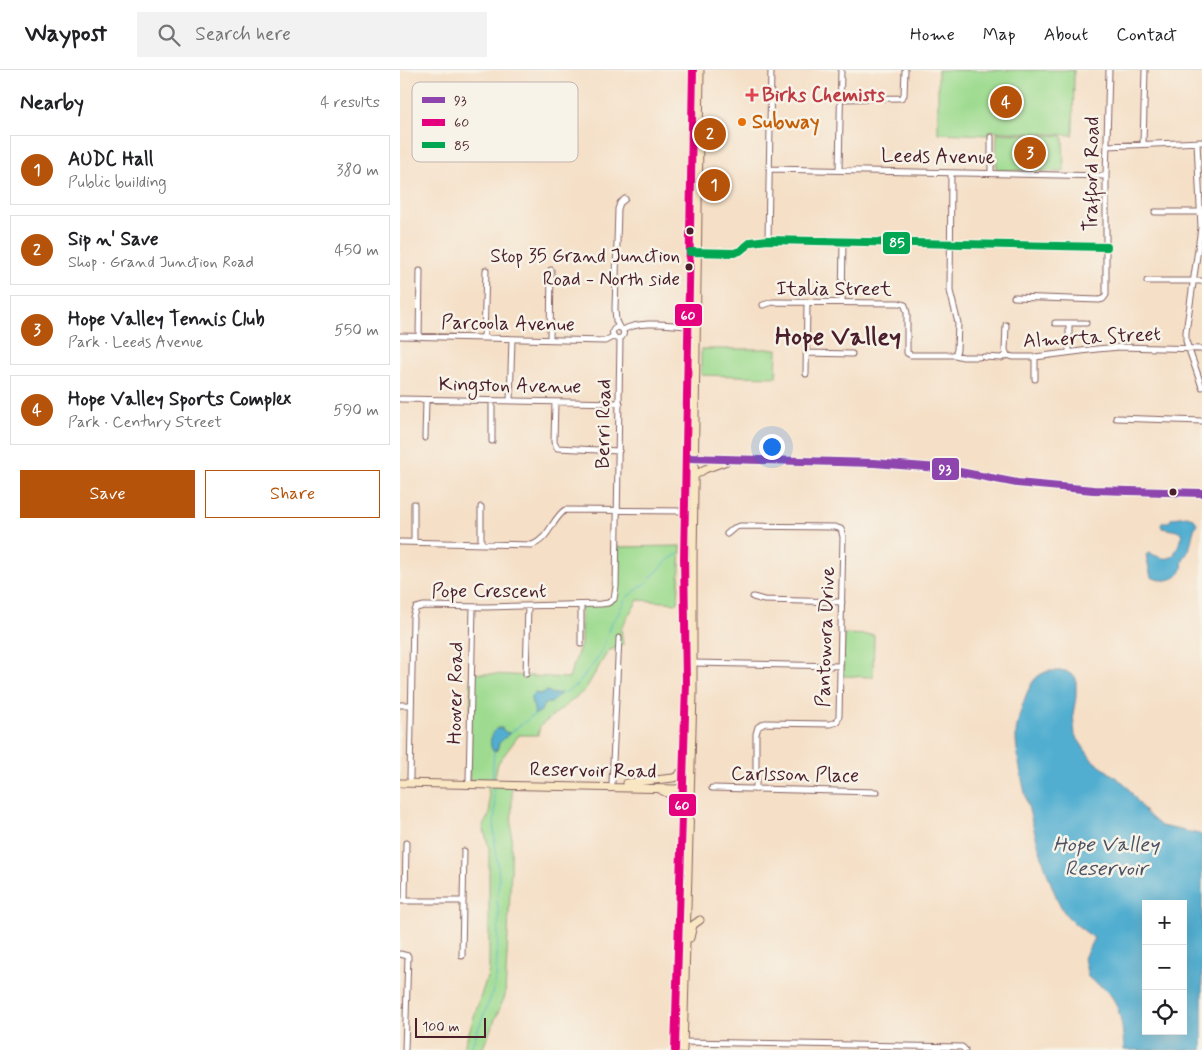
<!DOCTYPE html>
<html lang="en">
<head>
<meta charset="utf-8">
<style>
	:root { --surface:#fff; --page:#f2f2f2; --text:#202124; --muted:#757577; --line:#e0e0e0; --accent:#b45309 }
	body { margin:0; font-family:Mynerve,sans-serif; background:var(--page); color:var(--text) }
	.controls { position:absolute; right:15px; bottom:15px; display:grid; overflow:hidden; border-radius:0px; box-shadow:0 5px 20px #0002 }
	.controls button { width:45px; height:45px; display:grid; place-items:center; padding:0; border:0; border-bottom:1px solid var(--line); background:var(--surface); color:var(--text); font:25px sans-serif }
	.scale { position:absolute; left:15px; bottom:12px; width:71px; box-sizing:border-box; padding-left:5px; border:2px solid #4a1f2b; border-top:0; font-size:14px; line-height:18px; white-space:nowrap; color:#4a1f2b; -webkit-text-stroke:4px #f7f3e8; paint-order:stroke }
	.you { position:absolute; left:371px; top:376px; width:18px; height:18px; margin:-12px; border:4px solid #fff; border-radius:50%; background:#1a73e8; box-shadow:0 0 0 8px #1a73e833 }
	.badge { display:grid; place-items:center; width:32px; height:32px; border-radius:50%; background:var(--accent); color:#fff; font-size:16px; font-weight:700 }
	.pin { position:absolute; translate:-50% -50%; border:2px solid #fff; box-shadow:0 1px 5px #0006 }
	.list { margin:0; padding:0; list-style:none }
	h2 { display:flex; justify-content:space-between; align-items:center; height:65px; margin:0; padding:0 20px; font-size:21px }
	h2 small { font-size:16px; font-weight:400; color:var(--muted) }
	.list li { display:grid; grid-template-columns:32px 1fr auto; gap:15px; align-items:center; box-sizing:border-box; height:70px; margin:0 10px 10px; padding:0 10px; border:1px solid var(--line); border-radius:0px }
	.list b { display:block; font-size:19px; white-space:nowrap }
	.list p { margin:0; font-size:16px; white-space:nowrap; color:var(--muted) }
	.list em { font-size:16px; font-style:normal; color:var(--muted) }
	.actions { display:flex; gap:10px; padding:15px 20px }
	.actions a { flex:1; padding:11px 0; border:1px solid var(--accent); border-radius:0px; text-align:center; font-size:18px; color:var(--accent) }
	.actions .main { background:var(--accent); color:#fff }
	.icon { flex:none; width:28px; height:28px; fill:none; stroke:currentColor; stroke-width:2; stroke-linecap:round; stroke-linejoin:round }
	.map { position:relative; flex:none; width:802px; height:980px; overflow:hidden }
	header { display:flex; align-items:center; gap:30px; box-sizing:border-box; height:70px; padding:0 25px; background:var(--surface); border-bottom:1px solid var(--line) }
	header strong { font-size:24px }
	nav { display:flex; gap:28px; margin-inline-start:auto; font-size:18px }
	.search { width:350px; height:45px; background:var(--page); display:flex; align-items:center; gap:12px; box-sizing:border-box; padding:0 18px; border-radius:0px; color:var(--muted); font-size:19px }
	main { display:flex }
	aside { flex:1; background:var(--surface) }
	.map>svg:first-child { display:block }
	.green { fill:#9edb90; stroke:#747d5e }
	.water { fill:#51aed0; stroke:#4e667e; fill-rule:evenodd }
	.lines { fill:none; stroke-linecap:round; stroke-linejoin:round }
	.stream { stroke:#51aed0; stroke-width:1 }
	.minor-casing { stroke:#866261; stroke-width:7 }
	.secondary-casing { stroke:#866261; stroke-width:9 }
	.minor { stroke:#fff; stroke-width:5 }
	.secondary { stroke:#f9e7c3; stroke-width:7 }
	.bus-1-casing { stroke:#f7f3e8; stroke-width:11 }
	.bus-2-casing { stroke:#f7f3e8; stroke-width:11 }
	.bus-3-casing { stroke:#f7f3e8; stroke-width:11 }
	.bus-1 { stroke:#8e44ad; stroke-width:8 }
	.bus-2 { stroke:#e5007d; stroke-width:8 }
	.bus-3 { stroke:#00a651; stroke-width:8 }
	.health-dot { fill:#e0444e; stroke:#f7f3e8; stroke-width:2 }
	.food-dot { fill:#e8710a; stroke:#f7f3e8; stroke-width:2 }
	.bus-dot { fill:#4a1f2b; stroke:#f7f3e8; stroke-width:2 }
	.labels { text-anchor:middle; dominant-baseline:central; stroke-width:5; stroke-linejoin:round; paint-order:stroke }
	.bus-label { font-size:19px; fill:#4a1f2b; stroke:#f7f3e8; text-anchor:end }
	.health-label { font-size:20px; font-weight:bold; fill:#be3a42; stroke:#f7f3e8; text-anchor:start }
	.food-label { font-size:20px; font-weight:bold; fill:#c56008; stroke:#f7f3e8; text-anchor:start }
	.street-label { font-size:20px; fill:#4a1f2b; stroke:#f7f3e8 }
	.water-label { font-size:21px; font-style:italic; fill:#4c5165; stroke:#f7f3e8 }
	.district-label { font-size:25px; font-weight:bold; fill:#4a1f2b; stroke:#f7f3e8 }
	.key { fill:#f7f3e8; stroke:#c3b3af; stroke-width:1 }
	.key-label { font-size:14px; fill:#4a1f2b }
	.line-badge { stroke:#f7f3e8; stroke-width:2 }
	.badge-label { font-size:14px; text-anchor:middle; font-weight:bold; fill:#fff }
</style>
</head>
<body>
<header>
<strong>Waypost</strong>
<div class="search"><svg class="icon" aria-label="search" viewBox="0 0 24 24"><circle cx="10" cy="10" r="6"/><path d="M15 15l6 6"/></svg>Search here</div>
<nav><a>Home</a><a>Map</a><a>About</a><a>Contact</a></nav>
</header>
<main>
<aside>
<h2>Nearby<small>4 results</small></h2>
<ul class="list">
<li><span class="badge">1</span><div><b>AUDC Hall</b><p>Public building</p></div><em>380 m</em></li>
<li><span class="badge">2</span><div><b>Sip n' Save</b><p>Shop · Grand Junction Road</p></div><em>450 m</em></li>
<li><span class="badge">3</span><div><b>Hope Valley Tennis Club</b><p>Park · Leeds Avenue</p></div><em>550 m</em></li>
<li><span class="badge">4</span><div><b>Hope Valley Sports Complex</b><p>Park · Century Street</p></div><em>590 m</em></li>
</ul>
<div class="actions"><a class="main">Save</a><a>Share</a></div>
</aside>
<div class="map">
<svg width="802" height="980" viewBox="0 0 802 980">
	<rect width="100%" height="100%" fill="#f7f3e8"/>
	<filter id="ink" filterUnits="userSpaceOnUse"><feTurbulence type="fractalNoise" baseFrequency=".02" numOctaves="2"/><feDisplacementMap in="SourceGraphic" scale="10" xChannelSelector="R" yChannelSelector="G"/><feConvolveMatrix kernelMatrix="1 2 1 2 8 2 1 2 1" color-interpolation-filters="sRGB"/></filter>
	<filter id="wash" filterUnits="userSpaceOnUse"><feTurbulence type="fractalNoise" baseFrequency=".0096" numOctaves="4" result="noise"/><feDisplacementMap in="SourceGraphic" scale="20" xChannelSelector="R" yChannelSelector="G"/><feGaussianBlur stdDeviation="1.12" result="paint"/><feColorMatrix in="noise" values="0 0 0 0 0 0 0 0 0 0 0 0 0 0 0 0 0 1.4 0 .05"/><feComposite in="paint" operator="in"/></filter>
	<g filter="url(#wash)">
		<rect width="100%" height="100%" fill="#f5dfc6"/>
		<path class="green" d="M538 0H674L673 65 589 61 588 65 538 63Z
			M597 63 663 66 664 102 596 100Z
			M301 279H377L376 307 301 305Z
			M281 476 278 533 238 530 221 558 223 575 208 581 185 620 140 656 138 665H119L98 693 94 710H69L71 603 169 608 181 574V535L208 533 214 529 217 477Z
			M444 564 474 565 473 607 443 606Z
			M88 715H112L111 800 105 926 82 980H63L89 901V778L83 756 90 743Z"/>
		<path class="water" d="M787 446 793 448 797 453C792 462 792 471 789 480 787 484 784 487 783 491 782 493 783 496 782 499 777 512 761 512 751 507L746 485 749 483C760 487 771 494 776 480 779 474 782 471 782 464L777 461 762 458 761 454 764 452H769L772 448Z
			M648 601H666L676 608V627L673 644 675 665 692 690 725 714 746 743 761 756 799 764 802 766V980H724C723 960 721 933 705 919 700 915 693 912 688 907L684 888 694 868C685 861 675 855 667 846 647 822 616 699 616 666 616 653 626 619 635 609 638 605 644 603 648 601ZM746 834H783V961H746Z
			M148 621 153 624 161 623 151 633 144 634 141 641 134 645C136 638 130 633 131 626L135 623 140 624Z
			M98 658H102L105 662 110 663 99 673 97 680 93 681C88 674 91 662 98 658Z"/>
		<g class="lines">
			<path class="stream" d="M160 623 166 622 177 615 197 589 203 577 211 553 217 546 226 528 247 512 268 490 278 484
				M110 663 135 644
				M92 712 94 681
				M70 980 92 924 96 908 99 842 97 833 99 808 94 762 95 735 93 719"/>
		</g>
	</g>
	<g filter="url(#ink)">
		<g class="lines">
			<g class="minor-casing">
				<path id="minor" d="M441 29 501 28 504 25 505 0
					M591 67V103
					M797 72 801 158 786 262V271L802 317
					M743 74 745 0
					M707 76 802 72
					M369 99 706 106
					M439 100 441 0
					M551 103 550 221 558 253 557 280 555 285
					M755 142H802
					M368 170 371 0
					M297 182 334 183 340 181 351 172 368 170 707 177
					M747 211H802
					M614 227 699 230 703 229 706 225V106L709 0
					M442 232 443 172
					M363 235 373 232 499 233 505 235 507 243V283L511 285H555L563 287H579
					M655 253H686
					M606 255 605 280 607 285
					M219 257 216 251 215 239 218 139 220 133 225 129
					M212.5 263a5.5 5.5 0 1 1 11 0a5.5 5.5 0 1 1-11 0Z
					M223 260C239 250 270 255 288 256
					M0 266 205 271 214 266
					M19 267 20 201
					M84 268 86 200
					M150 269 151 200
					M669 282V253
					M407 283 452 284
					M584 287 601 288 607 285 613 287H635L697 279 720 277 802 279
					M635 287V309
					M406 304 407 232
					M0 329 220 333
					M110 331 112 269
					M155 332 154 372 157 378 219 381
					M716 348 802 351
					M25 368 26 330
					M92 371V331
					M327 464 334 458 340 456 435 457 441 459 443 467 439 646 437 652 430 654 365 653 358 657 356 664V719
					M0 472 132 475C149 469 152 449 165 440L286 441
					M14 472V434
					M81 473V437
					M353 527 364 530 442 532
					M181 574V535
					M293 593 440 596
					M126 604 128 536
					M0 635H11
					M10 708 13 547 16 538 24 536 86 537 201 534 208 533 214 529 216 517 220 268
					M69 710 73 537
					M212 713 219 568
					M312 718 477 722
					M0 831H62
					M5 831 6 773
					M0 884 8 886 5 980
					M62 886 64 781
					M283 972 562 977 565 980"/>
			</g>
			<g class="secondary-casing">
				<path id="secondary" d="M290 388 474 393 539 398 617 413 693 420 802 423
					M294 406 305 399 327 391
					M0 713 276 719 285 717
					M227 713 273 708 278 706 283 699
					M261 720 275 727 279 742
					M290 868 293 855 300 850
					M275 980 286 613 284 488 293 0
					M283 980 293 623V489L300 0"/>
			</g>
			<use href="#minor" class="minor"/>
			<use href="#secondary" class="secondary"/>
			<g class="bus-1-casing">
				<path id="bus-1" d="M287 388 474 393 539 398 617 413 693 420 802 423"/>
			</g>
			<g class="bus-2-casing">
				<path id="bus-2" d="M275 980 286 613 284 488 293 0"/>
			</g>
			<g class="bus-3-casing">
				<path id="bus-3" d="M290 182 334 183 340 181 351 172 368 170 707 177"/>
			</g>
			<use href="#bus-1" class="bus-1"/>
			<use href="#bus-2" class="bus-2"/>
			<use href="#bus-3" class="bus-3"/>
		</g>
	</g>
	<path class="health-dot" d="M349.5 17.5h5v5h5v5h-5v5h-5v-5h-5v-5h5z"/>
	<circle class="food-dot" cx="342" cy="52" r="5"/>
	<g class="bus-dot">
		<circle cx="290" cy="161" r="4.5"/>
		<circle cx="289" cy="197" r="4.5"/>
		<circle cx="773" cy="422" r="4.5"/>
	</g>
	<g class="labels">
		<g class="bus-label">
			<text x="280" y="186">Stop 35 Grand Junction<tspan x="280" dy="23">Road - North side</tspan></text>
		</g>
		<g class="health-label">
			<text x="362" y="25">Birks Chemists</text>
		</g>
		<g class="food-label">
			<text x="352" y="52">Subway</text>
		</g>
		<g class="street-label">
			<text transform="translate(538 87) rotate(1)">Leeds Avenue</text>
			<text transform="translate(692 104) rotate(-89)">Trafford Road</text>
			<text x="434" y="219">Italia Street</text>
			<text transform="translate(108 254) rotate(1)">Parcoola Avenue</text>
			<text transform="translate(692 268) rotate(-3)">Almerta Street</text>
			<text transform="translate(110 316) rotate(1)">Kingston Avenue</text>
			<text transform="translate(204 354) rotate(-89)">Berri Road</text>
			<text x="89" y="521">Pope Crescent</text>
			<text transform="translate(426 567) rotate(-88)">Pantowora Drive</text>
			<text transform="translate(56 623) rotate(-89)">Hoover Road</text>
			<text transform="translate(193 701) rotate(1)">Reservoir Road</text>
			<text transform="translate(395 705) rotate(1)">Carlsson Place</text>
		</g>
		<g class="water-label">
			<text x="706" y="775">Hope Valley<tspan x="706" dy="24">Reservoir</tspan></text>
		</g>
		<g class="district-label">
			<text x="438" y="267">Hope Valley</text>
		</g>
	</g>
	<rect x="12" y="12" width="166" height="80" rx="8" class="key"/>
	<rect x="22" y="27" width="23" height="6" fill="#8e44ad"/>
	<rect x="22" y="49" width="23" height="7" fill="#e5007d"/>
	<rect x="22" y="72" width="23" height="6" fill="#00a651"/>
	<g class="key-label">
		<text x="54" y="35">93</text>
		<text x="54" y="57">60</text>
		<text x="54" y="80">85</text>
	</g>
	<g class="line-badge">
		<rect x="482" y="161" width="29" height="24" rx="5" fill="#00a651"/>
		<rect x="274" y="233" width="29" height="24" rx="5" fill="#e5007d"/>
		<rect x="531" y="387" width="29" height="24" rx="5" fill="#8e44ad"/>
		<rect x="268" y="723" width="29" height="24" rx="5" fill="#e5007d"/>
	</g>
	<g class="badge-label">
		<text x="497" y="177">85</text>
		<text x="288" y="250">60</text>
		<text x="545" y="404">93</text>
		<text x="282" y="740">60</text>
	</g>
</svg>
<div class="controls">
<button>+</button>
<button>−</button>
<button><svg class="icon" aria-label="locate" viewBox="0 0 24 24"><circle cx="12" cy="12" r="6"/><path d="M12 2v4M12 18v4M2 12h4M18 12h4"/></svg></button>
</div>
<div class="scale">100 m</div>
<div class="you"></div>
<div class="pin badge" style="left:314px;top:115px">1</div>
<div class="pin badge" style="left:310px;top:64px">2</div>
<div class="pin badge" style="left:630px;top:83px">3</div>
<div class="pin badge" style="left:606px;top:32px">4</div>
</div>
</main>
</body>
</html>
